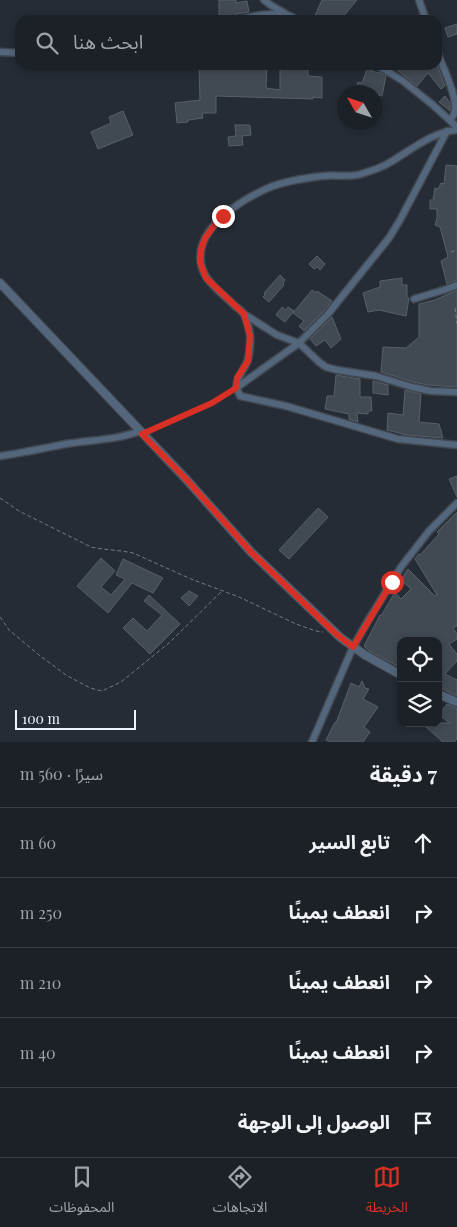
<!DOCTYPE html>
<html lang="ar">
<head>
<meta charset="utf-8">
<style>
	:root { --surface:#1c2128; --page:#252930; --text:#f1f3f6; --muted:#a0a3a8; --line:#3a3e45; --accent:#d93025 }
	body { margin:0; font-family:"Playfair Display","Noto Sans Arabic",serif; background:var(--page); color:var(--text); direction:rtl }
	.controls { position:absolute; right:15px; bottom:15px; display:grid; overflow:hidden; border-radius:10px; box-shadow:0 2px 8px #0003 }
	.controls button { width:45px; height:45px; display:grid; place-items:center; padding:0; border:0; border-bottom:1px solid var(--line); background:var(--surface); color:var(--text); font:25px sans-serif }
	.compass { position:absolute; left:337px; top:85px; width:45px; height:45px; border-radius:50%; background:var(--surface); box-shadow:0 2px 8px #0003; rotate:309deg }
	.scale { position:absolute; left:15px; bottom:12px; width:121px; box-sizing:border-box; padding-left:5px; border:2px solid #eff4fa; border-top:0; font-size:14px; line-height:18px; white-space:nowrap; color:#eff4fa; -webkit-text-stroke:4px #252c35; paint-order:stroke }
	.stop { position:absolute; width:15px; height:15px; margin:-11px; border:4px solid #d93025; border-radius:50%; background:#fff }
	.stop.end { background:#d93025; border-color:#fff; box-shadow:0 1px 5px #0008 }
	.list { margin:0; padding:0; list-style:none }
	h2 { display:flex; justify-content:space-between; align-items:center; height:65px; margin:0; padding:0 20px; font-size:21px }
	h2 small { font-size:16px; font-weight:400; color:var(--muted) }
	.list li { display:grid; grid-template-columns:32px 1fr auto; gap:15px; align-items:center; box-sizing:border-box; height:70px; padding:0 20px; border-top:1px solid var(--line) }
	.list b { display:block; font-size:19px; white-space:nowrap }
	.list em { font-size:16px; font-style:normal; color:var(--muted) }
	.icon { flex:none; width:28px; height:28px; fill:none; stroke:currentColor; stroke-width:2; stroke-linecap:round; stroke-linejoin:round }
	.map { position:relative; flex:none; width:457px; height:742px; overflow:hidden; direction:ltr }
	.search { position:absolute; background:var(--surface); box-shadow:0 2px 8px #0003; left:15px; right:15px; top:15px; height:55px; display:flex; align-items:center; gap:12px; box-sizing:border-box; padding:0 18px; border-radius:15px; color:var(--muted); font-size:19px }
	.sheet { height:415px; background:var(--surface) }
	nav { display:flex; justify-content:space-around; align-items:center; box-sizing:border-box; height:70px; border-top:1px solid var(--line); background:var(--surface); font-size:14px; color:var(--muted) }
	nav a { display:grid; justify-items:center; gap:2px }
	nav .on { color:var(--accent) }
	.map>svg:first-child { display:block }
	.building { fill:#414952; stroke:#575f68 }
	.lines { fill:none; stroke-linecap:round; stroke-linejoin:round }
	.minor-casing { stroke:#414851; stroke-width:9 }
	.tertiary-casing { stroke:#414851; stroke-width:10 }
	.path { stroke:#747a82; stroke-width:1; stroke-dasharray:4 2.5; stroke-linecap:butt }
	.minor { stroke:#53667b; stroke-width:6 }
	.tertiary { stroke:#53667b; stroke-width:8 }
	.route { stroke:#d93025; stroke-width:6 }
</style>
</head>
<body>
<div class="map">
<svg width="457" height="742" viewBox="0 0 457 742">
	<rect width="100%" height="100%" fill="#252c35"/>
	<path class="building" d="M219 0H236V3L247 1 249 12 237 14 233 19 219 20Z
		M322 0H357L340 20 332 16 330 20H313Z
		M457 24V34L448 37 445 28Z
		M199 65H267L266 88 280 90V65H304V69H308V76L322 77V98L313 97V99L216 96V113H202L203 118 188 120V122L177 123 175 103 200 100Z
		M391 65H426L428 67 431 65H437L445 86 441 89 428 73 417 86Z
		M367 69 378 73 379 72 386 76 382 96 374 94V92L356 88 358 82 362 83Z
		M445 96 450 103V111L439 102Z
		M123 111 133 135 98 149 91 132 111 123 109 117Z
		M235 125H250L251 135 242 136 243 145 229 146 228 137 236 136Z
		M446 165 457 166V280L447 284 441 261 448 257 440 227 435 225 437 218V209H430V200H433L435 188 438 189 441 183 444 184Z
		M317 256 325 264 320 270 317 267 314 269 309 264Z
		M280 275 285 280 283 283 284 285 269 302 263 297 265 295 264 293Z
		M402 278V285H407V298H409L406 316 379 310 368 312 363 293 380 287V281Z
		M312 290 316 293 317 291 332 301 324 311 304 331 299 326 304 321 293 313Z
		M457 290V387L428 385 413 382 381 372 383 347 406 348 419 337V304L435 300Z
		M282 307 286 310 288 307 294 311 285 322 276 315Z
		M332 317 341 339 331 348 325 340 316 346 310 339Z
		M336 375 360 379V397H371L372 411H368V414L357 413 358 422 349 419V414L325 409 327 396H334Z
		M373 381 388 385V395L373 393Z
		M405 390 421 394 419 422 439 424 443 438 407 435 387 430 388 413 403 415Z
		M457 476V497L449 479Z
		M318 508 328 517 289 559 279 550Z
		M457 512V626L453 628 457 634V639L449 644 457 654V661L445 674 457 680V696L438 687V641H401V661L397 666 369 651 364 646 380 615 381 616 395 592 401 599 411 589 401 580 408 569 435 596 437 595 415 559 419 554 420 555 439 534 437 532Z
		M101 558 115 571 101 587 111 595 125 579 116 575 123 559 163 578 153 593 132 583 108 613 77 586Z
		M189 591 198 596 189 606 181 598Z
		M149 595 180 624 150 654 123 628 133 618 147 631 162 615 144 601Z
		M362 681 365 688 369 689 363 699 378 707 364 727 370 732 363 742H330L326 740 335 722 336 723 351 683 359 687Z
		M447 704 457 708V739L454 742H443L426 727 430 723H450L439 715Z"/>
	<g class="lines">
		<g class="minor-casing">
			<path id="minor" d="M264 0 272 6 286 14
				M419 0 426 20
				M238 20C252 16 272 12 286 15 290 15 294 18 297 20
				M437 51C442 66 457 95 455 110 455 114 452 117 450 120
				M0 52 20 53
				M377 65 403 81 433 105 457 127
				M457 130C432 132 411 150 389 163 381 168 371 171 361 174 349 178 336 174 323 176 305 178 285 181 268 188 241 200 195 228 201 263 203 281 223 294 235 306 238 308 242 311 244 314 246 318 250 331 250 336 251 341 249 358 247 362 241 377 232 379 240 396L286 406 398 439 457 445
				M414 299 447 289 457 285
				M244 314 277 335 299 343 319 362 326 367 337 370 376 376 412 387 431 391 457 392
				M236 388 299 343 328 314 389 238 400 220 447 131
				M0 456C22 453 44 448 66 444 90 440 117 440 140 431
				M312 742 353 647 369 619 401 567 429 531 457 503"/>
		</g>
		<g class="tertiary-casing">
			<path id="tertiary" d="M0 283 186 479 251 552 341 638 365 655 401 675
				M438 694 457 702"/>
		</g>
		<path class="path" d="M451 252 457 250
			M455 308 457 324
			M152 429 212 403 229 392
			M0 498 19 511 91 547C105 550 119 550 133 553L191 579 239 597 296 624 316 631 323 632
			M0 617 9 630 39 655 66 675 90 688 102 691 121 682 169 643 222 591"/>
		<use href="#minor" class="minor"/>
		<use href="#tertiary" class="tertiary"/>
	</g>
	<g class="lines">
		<path class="route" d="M223 216 214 226 205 238 201 250 200 262 206 278 244 314 250 336 248 361 237 378 236 388 212 403 142 434 186 479 251 552 335 633 353 647 392 582"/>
	</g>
</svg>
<div class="controls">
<button><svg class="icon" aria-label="locate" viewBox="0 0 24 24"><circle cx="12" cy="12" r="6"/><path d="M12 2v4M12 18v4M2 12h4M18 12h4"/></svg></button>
<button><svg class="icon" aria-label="layers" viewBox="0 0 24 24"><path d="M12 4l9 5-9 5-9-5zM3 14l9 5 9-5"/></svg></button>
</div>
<svg class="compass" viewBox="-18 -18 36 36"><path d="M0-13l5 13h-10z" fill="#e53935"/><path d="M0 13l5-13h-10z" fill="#a0a3a8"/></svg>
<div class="scale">100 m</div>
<div class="stop" style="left:392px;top:582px"></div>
<div class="stop end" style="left:223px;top:216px"></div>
<div class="search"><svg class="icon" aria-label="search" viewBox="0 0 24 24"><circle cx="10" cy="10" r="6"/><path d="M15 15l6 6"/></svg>ابحث هنا</div>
</div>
<section class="sheet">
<h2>7 دقيقة<small>سيرًا · 560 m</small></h2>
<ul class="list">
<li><svg class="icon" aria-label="ahead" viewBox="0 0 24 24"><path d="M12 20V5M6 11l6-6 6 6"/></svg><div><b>تابع السير</b></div><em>60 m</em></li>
<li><svg class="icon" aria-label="right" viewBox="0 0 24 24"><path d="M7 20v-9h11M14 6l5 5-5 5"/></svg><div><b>انعطف يمينًا</b></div><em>250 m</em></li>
<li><svg class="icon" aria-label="right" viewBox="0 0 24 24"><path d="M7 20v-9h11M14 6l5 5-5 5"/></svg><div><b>انعطف يمينًا</b></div><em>210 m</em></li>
<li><svg class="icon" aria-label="right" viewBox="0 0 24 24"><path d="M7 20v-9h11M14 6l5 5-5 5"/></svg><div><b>انعطف يمينًا</b></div><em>40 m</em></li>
<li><svg class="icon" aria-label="arrive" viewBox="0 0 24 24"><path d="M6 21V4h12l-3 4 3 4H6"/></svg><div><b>الوصول إلى الوجهة</b></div></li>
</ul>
</section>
<nav>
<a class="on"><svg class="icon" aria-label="map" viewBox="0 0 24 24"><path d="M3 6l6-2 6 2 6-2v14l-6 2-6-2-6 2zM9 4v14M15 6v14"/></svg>الخريطة</a>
<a><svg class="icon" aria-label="directions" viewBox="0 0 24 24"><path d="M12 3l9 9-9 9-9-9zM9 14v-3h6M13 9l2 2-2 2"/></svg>الاتجاهات</a>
<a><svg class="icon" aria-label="saved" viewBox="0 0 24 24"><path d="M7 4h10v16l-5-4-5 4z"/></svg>المحفوظات</a>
</nav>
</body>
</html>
